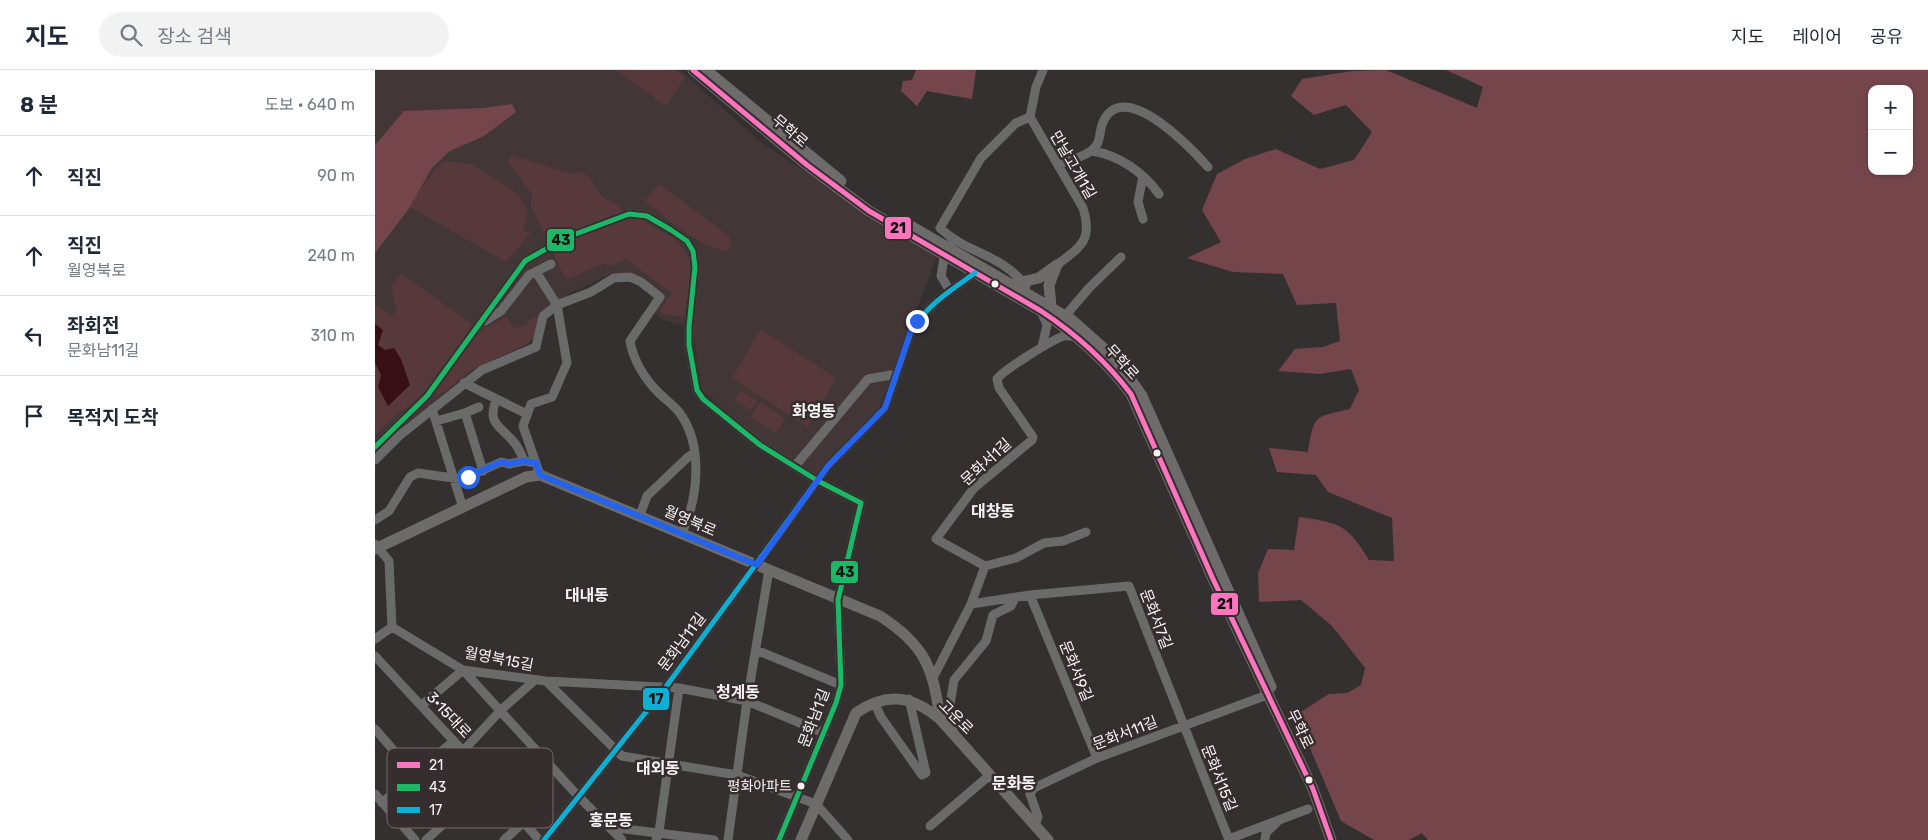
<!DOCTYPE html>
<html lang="ko">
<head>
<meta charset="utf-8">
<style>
	:root { --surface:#fff; --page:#f2f2f3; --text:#1f2937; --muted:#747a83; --line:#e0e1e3 }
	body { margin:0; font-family:Rubik,"Noto Sans KR",sans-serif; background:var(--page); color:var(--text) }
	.controls { position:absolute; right:15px; top:15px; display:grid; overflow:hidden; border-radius:10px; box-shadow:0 1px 4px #0004 }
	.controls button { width:45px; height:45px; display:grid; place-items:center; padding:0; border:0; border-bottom:1px solid var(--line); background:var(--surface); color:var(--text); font:25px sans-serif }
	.stop { position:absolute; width:15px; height:15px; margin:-11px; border:4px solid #2563eb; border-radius:50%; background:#fff }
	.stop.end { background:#2563eb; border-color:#fff; box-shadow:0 1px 5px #0008 }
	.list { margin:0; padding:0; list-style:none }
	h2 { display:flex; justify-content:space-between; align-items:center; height:65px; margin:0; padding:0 20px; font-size:21px }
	h2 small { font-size:16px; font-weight:400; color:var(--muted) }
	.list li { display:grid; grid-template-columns:32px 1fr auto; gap:15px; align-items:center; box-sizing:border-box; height:80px; padding:0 20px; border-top:1px solid var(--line) }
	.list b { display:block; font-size:19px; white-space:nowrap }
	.list p { margin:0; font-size:16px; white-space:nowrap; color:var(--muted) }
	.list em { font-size:16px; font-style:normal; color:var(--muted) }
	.icon { flex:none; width:28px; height:28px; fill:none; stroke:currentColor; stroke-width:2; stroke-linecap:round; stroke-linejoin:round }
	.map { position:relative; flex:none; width:1553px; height:770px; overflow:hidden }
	header { display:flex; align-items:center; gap:30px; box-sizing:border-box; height:70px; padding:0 25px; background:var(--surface); border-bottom:1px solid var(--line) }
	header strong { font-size:24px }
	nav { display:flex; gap:28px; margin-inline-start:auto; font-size:18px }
	.search { width:350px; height:45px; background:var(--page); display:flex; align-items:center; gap:12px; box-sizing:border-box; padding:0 18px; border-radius:28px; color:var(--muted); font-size:19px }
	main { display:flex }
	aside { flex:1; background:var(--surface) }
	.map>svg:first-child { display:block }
	.built { fill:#433637 }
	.green { fill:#57383b }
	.forest { fill:#74464c; fill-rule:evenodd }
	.water { fill:#390f17 }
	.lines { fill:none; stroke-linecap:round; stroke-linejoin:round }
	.minor { stroke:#6b6a6a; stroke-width:9 }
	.major { stroke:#6e6b6b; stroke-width:11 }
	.minor-bridge { stroke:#6b6a6a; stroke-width:9 }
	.bus-1-casing { stroke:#362e2e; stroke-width:9 }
	.bus-2-casing { stroke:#362e2e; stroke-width:9 }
	.bus-3-casing { stroke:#362e2e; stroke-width:9 }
	.bus-1 { stroke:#fc73be; stroke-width:5 }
	.bus-2 { stroke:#1ab867; stroke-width:5 }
	.bus-3 { stroke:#0dafd3; stroke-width:5 }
	.route { stroke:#2563eb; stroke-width:6 }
	.bus-dot { fill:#f9f3f4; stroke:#362e2e; stroke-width:2 }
	.labels { text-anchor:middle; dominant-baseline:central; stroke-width:5; stroke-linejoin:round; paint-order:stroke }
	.bus-label { font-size:14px; fill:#f9f3f4; stroke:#362e2e; text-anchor:end }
	.street-label { font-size:15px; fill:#f9f3f4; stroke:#362e2e }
	.neighbourhood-label { font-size:16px; font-weight:bold; fill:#f9f3f4; stroke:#362e2e }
	.key { fill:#362e2e; stroke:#706969; stroke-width:1 }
	.key-label { font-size:14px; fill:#f9f3f4 }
	.line-badge { stroke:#362e2e; stroke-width:2 }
	.pale-badge-label { font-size:14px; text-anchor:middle; font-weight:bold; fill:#111 }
</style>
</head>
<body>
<header>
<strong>지도</strong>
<div class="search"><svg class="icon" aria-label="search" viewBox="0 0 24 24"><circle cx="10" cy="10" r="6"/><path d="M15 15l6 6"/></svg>장소 검색</div>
<nav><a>지도</a><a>레이어</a><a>공유</a></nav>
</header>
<main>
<aside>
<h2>8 분<small>도보 · 640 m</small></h2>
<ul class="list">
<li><svg class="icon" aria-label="ahead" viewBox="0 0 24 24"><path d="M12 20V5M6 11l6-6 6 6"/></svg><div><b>직진</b></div><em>90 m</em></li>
<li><svg class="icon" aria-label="ahead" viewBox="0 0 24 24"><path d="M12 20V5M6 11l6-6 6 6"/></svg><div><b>직진</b><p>월영북로</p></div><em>240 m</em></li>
<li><svg class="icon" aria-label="left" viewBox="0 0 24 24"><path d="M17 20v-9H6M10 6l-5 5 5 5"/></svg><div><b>좌회전</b><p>문화남11길</p></div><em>310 m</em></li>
<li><svg class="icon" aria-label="arrive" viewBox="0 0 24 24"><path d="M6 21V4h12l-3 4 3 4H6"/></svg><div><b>목적지 도착</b></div></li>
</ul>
</aside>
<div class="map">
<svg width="1553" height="770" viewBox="0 0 1553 770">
	<rect width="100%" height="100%" fill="#343030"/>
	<path class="built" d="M0 0H305L387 73 488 140 563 184 504 337 444 406 389 375 327 320 318 261 310 256 288 250 279 242 290 226 283 220 261 206 239 203 193 224 165 245 154 272 97 301 0 383Z"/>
	<path class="green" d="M241 0H300L310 7 291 36Z
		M136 85 197 104 208 102C219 110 217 115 225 124 234 134 245 131 251 148L261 147 301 169 317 192 309 247 289 244 284 241 297 223 251 189 235 196 227 194 191 210 156 137 157 124 133 92Z
		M72 91 96 94 142 123 153 141 149 161 156 163 131 192 33 136 63 95Z
		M284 114 353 165 357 174 351 181C320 175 294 150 270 131Z
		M27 204 97 254C85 273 71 301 56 316 38 334 16 347 0 366V234L16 246 21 241 16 214Z
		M131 247 139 258 150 255 158 248H165L161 266 151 275 98 299 62 327 59 324 106 260Z
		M386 259 461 308 433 357 357 308Z
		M366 321 382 331 376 340 360 330Z
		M385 332 410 349 401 363 375 347Z"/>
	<path class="forest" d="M541 0H601L597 29 552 21 542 36 526 21 528 11 537 10Z
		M1011 0 1102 38 1108 17 1071 0H1553V770H1053L1047 763 1034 770H999L966 751 921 645 954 624 972 623 986 615 990 598 957 556 926 530 884 532 883 503 893 479 919 480 924 447C965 453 972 454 994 490L1019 491 1017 448 953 422 941 405 902 402 894 378 933 382C939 345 939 347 975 339L984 320 976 299 945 304 903 301 920 279 948 277 965 271 961 233 922 235 908 204 858 202 812 188 846 172 827 140 842 104 870 89 901 79 945 99 979 90 997 62 971 35 939 45 916 26 927 9 977 1ZM1497 19H1534V101H1497Z
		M137 34 141 42 109 66 75 81 57 98 33 140 0 183V75L29 41 108 38Z"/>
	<path class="water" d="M0 254 8 260 3 275 10 280 19 278 26 289 35 315 13 336 3 317 6 305 0 293Z"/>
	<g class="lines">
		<path class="minor" d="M668 0 661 17 655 47 708 138C718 171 706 176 682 195
			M717 81C744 85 768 102 784 124
			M683 95C696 89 721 85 724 69 726 60 726 52 733 44 758 17 816 78 833 97
			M768 106 763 132 768 149
			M569 188 566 206 575 221
			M161 202 182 235 192 293 177 327 156 334 148 356 165 405
			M651 216C624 182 592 184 565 158L606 88 641 53 655 47
			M666 241 672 255 667 277
			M691 245 714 218 746 187
			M110 251 126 241 154 205 176 194
			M89 313 152 344
			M121 329C113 354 122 353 137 370 143 376 146 383 149 391
			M57 339 88 438
			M90 343 104 337
			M61 351 90 343 108 401
			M0 377 52 326 150 191 190 168 254 144 272 146 296 160 312 171 318 181 320 197 314 257V275L322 320 328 329 385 375 443 411 486 433 463 530 466 615 461 633 404 770
			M0 390 24 366 107 300 161 277 168 246 182 235 216 222 239 208 255 207 266 212 285 227 255 271C258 289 269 308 282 321 288 328 298 334 304 342 329 375 323 428 307 463
			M420 396 493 309 522 304
			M265 445 272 426 313 387 320 383
			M0 450 14 441 35 407 43 403 85 409 93 407 126 392 134 394 149 391 161 393
			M0 474 14 491 17 557
			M610 496 561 469 599 418 657 370 658 367 624 318 622 309C627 301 678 269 689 266 693 265 696 266 701 267
			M610 496 641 488 669 473 688 471 711 462
			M655 525 722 688
			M596 534 655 525 754 516 854 770
			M17 557 88 600 171 611 304 618 372 631 449 663
			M0 569 17 557
			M381 580 466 615
			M0 586 88 681 164 770
			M558 608 596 534 610 496
			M171 611 247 686 362 705 441 734 473 770
			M499 632 506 647 547 705 551 703 534 629
			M47 635 88 600 203 726 247 770
			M0 659 39 704 7 733
			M578 661 573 647 579 610 611 571 618 545 636 536 640 528
			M88 681 126 640 160 610
			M38 704 79 671
			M0 724 40 770
			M555 756 615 705
			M660 756 663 747 655 724 659 718 722 688 892 625
			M234 757 339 770
			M854 769 933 739
			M51 770 114 712
			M129 770 149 752
			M169 770 290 618 453 396 510 338 536 261C552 235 576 220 600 203
			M281 770 284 762 304 618
			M353 770 372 631 394 500
			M890 770 891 763 904 750"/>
		<path class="major" d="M318 0 432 95 494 141 666 241C701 264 731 291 756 324L838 509 938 719 956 770
			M331 0 466 111
			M534 155 697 250 742 290 767 326 896 617
			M638 214 664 208 682 195
			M676 236 674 215 681 197
			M0 479 151 407 165 405 505 546C550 575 558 597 565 649
			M426 770 481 643C512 621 537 626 565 649L673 770"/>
		<path class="minor-bridge" d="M569 188 578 170"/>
		<g class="bus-1-casing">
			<path id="bus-1" d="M318 0 432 95 494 141 666 241C701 264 731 291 756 324L838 509 938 719 956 770"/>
		</g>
		<g class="bus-2-casing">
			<path id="bus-2" d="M0 377 52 326 150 191 190 168 254 144 272 146 296 160 312 171 318 181 320 197 314 257V275L322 320 328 329 385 375 443 411 486 433 463 530 466 615 461 633 404 770"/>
		</g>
		<g class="bus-3-casing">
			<path id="bus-3" d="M169 770 290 618 453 396 510 338 536 261C552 235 576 220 600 203"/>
		</g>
		<use href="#bus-1" class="bus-1"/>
		<use href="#bus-2" class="bus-2"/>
		<use href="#bus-3" class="bus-3"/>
	</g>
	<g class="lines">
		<path class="route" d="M93 407 126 392 134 394 149 391 161 393 165 405 382 495 453 396 510 338 536 261 542 251"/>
	</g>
	<g class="bus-dot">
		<circle cx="620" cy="214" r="4.5"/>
		<circle cx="782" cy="383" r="4.5"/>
		<circle cx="934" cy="710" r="4.5"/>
		<circle cx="426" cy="716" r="4.5"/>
	</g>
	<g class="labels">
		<g class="bus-label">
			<text x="417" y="716">평화아파트</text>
		</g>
		<g class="street-label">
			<text transform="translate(415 61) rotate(40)">무학로</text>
			<text transform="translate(698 95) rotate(60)">만날고개1길</text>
			<text transform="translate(747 292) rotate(48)">무학로</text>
			<text transform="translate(611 392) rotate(-42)">문화서1길</text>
			<text transform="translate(315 451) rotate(23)">월영북로</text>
			<text transform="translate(781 549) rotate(69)">문화서7길</text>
			<text transform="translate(307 572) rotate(-53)">문화남11길</text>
			<text transform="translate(124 589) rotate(11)">월영북15길</text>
			<text transform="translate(701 601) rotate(68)">문화서9길</text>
			<text transform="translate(74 645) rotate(47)">3·15대로</text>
			<text transform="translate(581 647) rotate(45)">고운로</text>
			<text transform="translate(439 648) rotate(-69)">문화남1길</text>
			<text transform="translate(925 659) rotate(64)">무학로</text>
			<text transform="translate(750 663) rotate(-21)">문화서11길</text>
			<text transform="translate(844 708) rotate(68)">문화서15길</text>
		</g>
		<g class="neighbourhood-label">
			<text x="439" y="341">화영동</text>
			<text x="618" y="441">대창동</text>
			<text x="212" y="525">대내동</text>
			<text x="363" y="622">청계동</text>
			<text x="283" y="698">대외동</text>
			<text x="639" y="713">문화동</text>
			<text x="236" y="750">홍문동</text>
		</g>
	</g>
	<rect x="12" y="678" width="166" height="80" rx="8" class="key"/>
	<rect x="22" y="692" width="23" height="6" fill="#fc73be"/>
	<rect x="22" y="714" width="23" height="7" fill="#1ab867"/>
	<rect x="22" y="737" width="23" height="6" fill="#0dafd3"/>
	<g class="key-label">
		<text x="54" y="700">21</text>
		<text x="54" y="722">43</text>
		<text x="54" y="745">17</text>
	</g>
	<g class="line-badge">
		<rect x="509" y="146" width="28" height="24" rx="5" fill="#fc73be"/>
		<rect x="171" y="158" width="29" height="24" rx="5" fill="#1ab867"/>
		<rect x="455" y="490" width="29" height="24" rx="5" fill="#1ab867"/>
		<rect x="835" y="522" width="29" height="24" rx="5" fill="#fc73be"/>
		<rect x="267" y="617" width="28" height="24" rx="5" fill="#0dafd3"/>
	</g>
	<g class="pale-badge-label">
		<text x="523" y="163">21</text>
		<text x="186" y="175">43</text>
		<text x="470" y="507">43</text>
		<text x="850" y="539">21</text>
		<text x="281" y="634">17</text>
	</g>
</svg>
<div class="controls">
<button>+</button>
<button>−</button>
</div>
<div class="stop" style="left:93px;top:407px"></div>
<div class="stop end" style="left:542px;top:251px"></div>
</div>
</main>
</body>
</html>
